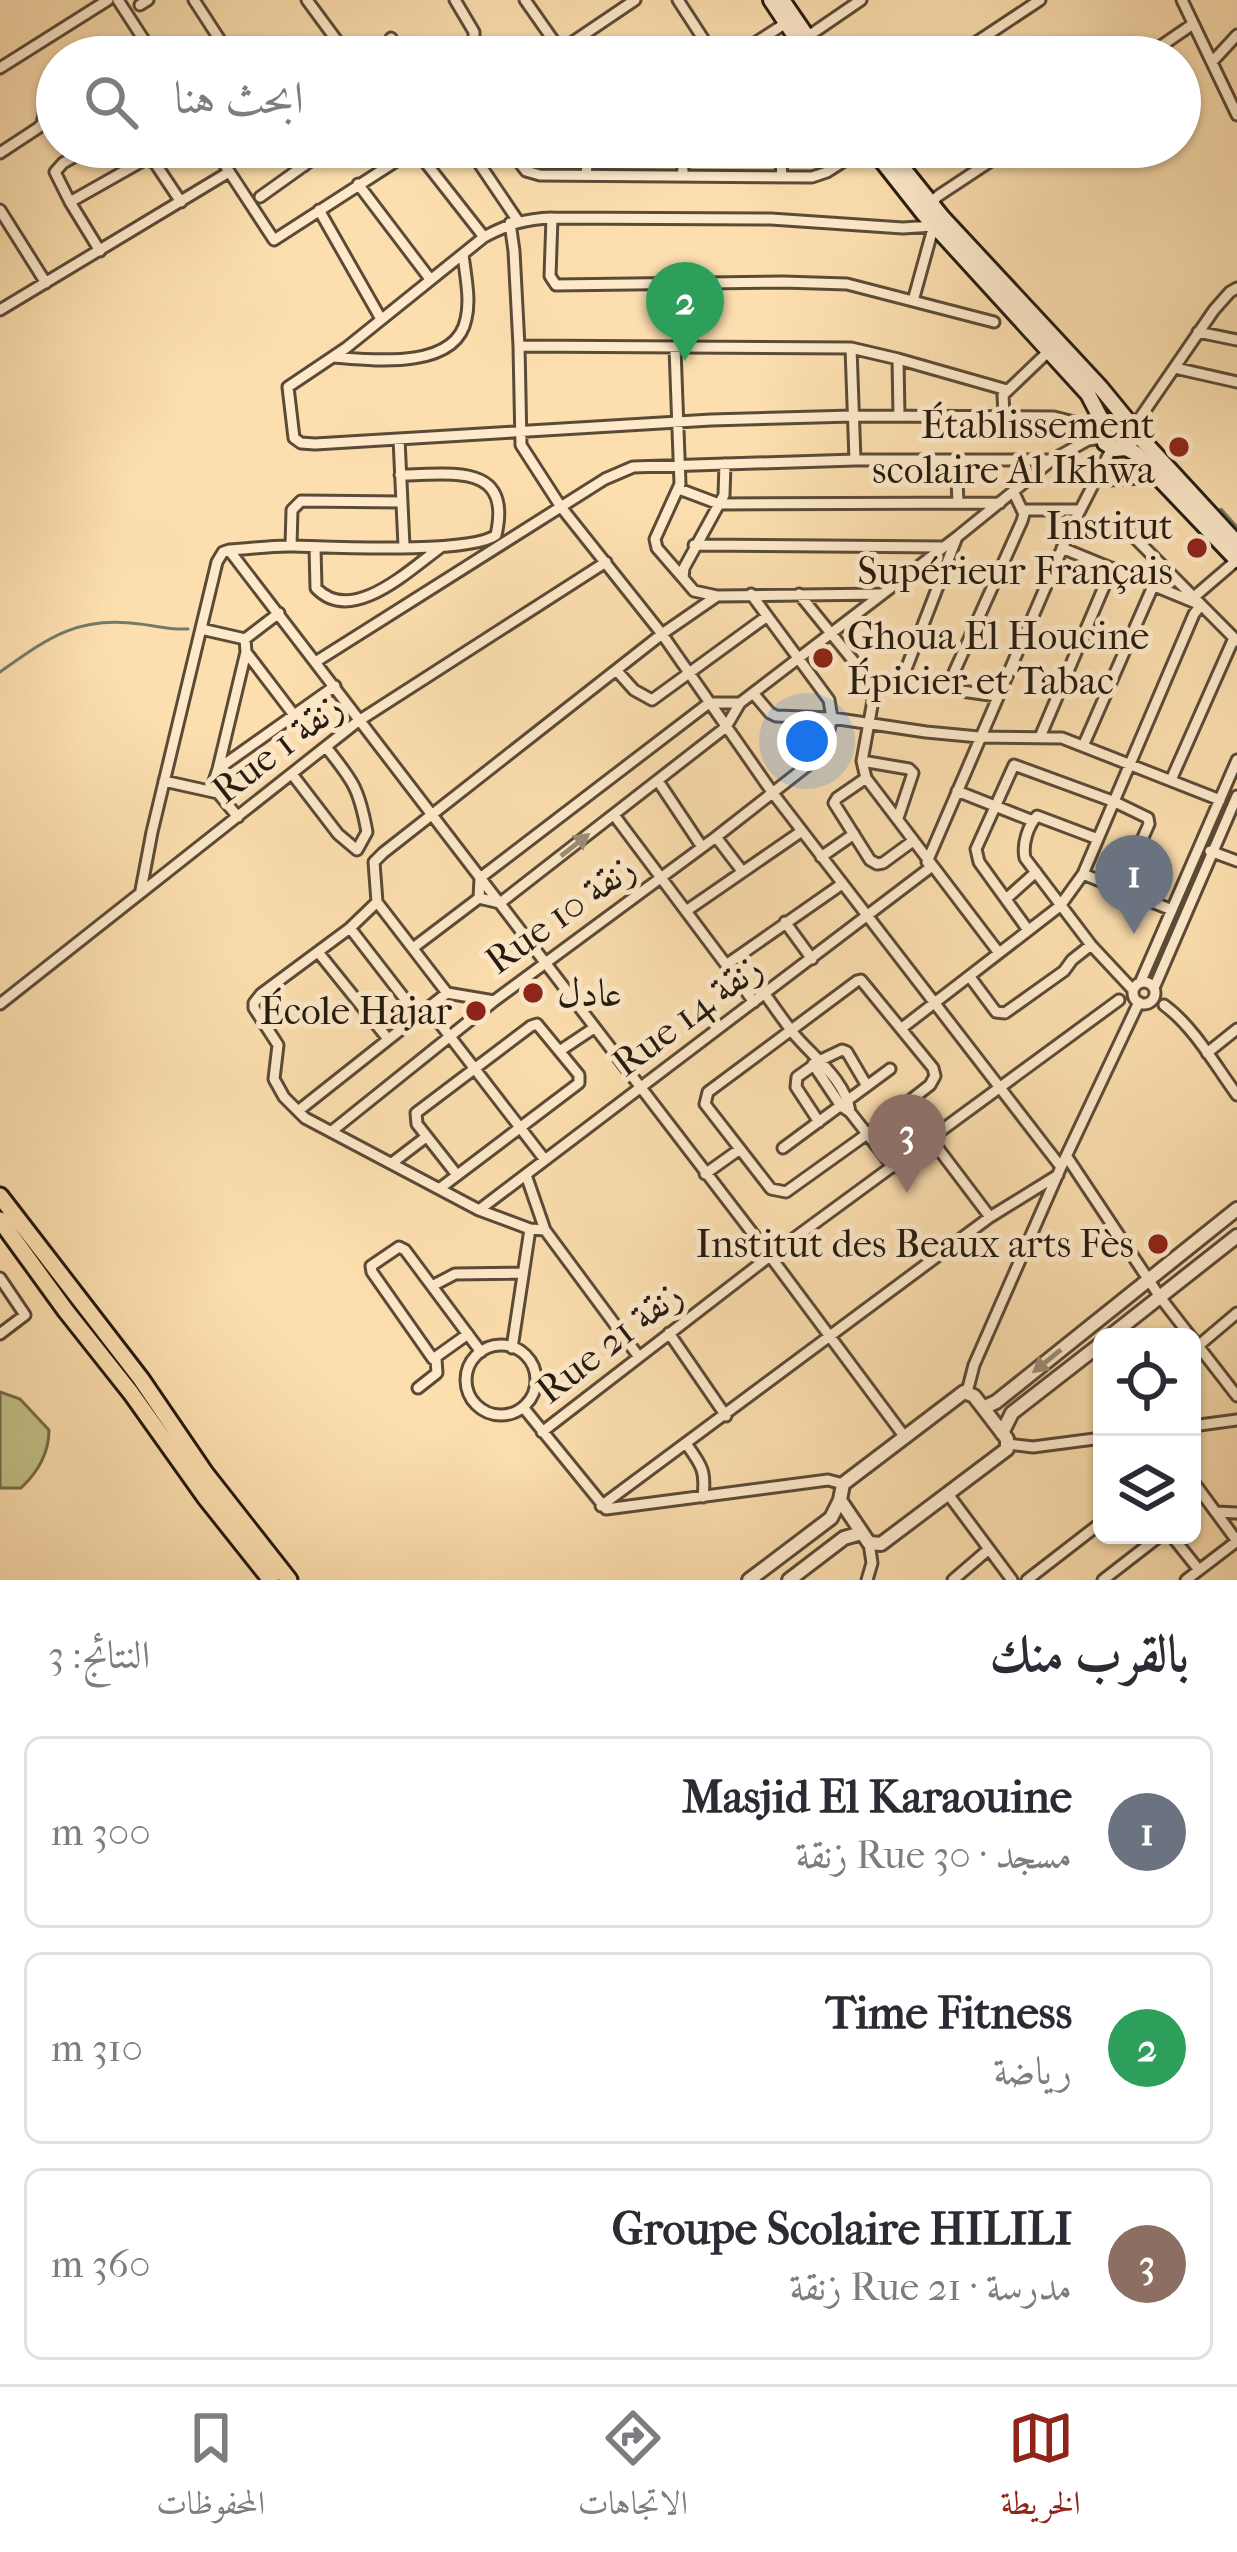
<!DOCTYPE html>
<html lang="ar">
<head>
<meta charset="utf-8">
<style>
	:root { --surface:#fff; --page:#f2f2f3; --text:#2b2b33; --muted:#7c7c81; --line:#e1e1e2; --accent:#8f2418 }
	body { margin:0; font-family:"IM FELL French Canon",Amiri,serif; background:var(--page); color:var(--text); direction:rtl }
	.controls { position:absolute; right:36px; bottom:36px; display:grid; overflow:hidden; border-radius:18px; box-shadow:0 3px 9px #0004 }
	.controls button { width:108px; height:108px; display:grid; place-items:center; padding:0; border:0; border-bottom:3px solid var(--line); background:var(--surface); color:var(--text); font:60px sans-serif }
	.you { position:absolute; left:807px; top:741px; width:42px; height:42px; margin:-30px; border:9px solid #fff; border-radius:50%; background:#1a73e8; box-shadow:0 0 0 18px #1a73e833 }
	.badge { display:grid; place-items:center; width:78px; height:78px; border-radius:50%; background:var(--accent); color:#fff; font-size:39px; font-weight:700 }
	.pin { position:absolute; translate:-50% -99px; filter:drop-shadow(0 3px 6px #0008) }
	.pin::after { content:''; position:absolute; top:63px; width:42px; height:36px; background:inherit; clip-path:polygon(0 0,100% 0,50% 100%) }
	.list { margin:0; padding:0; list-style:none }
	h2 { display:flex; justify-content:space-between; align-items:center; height:156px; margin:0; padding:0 48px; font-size:51px }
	h2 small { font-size:39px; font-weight:400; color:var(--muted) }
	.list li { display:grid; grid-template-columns:78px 1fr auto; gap:36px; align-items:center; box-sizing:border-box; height:192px; margin:0 24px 24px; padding:0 24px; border:3px solid var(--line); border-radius:18px }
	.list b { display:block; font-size:45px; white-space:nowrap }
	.list p { margin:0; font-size:39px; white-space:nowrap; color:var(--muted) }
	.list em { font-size:39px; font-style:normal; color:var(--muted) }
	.icon { flex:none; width:66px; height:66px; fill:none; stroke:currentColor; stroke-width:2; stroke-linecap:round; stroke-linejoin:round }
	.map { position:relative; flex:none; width:1237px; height:1580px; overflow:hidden; direction:ltr }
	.search { position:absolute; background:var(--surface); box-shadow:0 3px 9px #0004; left:36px; right:36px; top:36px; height:132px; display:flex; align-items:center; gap:30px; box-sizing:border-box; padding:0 42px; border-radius:66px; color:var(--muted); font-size:45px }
	.sheet { height:804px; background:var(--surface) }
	nav { display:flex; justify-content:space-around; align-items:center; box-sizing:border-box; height:168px; border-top:3px solid var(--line); background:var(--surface); font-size:33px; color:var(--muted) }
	nav a { display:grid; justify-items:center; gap:6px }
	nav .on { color:var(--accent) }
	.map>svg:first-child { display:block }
	.green { fill:#c4c188; stroke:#746e4c; stroke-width:3 }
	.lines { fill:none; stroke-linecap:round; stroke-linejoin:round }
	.stream { stroke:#6f7c69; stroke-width:3 }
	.minor-casing { stroke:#5a4b37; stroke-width:15 }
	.tertiary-casing { stroke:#5a4b37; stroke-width:18 }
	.secondary-casing { stroke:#241a0f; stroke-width:20 }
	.trunk-casing { stroke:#241a0f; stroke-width:21 }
	.minor { stroke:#feeacb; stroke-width:9 }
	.tertiary { stroke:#feeacb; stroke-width:12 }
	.secondary { stroke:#feeacb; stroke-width:14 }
	.trunk { stroke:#fddfaf; stroke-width:15 }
	.oneway { fill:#9c8c76 }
	.poi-dot { fill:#8f2418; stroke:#feeacb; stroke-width:4.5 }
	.labels { text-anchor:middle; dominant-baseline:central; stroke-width:10; stroke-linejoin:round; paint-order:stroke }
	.poi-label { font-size:39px; fill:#241a0f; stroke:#feeacb; text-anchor:end }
	.street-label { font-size:39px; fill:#241a0f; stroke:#feeacb }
</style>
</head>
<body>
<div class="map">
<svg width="1237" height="1580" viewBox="0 0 1237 1580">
	<rect width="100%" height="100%" fill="#fddfaf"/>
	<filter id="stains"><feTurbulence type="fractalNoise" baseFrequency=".00167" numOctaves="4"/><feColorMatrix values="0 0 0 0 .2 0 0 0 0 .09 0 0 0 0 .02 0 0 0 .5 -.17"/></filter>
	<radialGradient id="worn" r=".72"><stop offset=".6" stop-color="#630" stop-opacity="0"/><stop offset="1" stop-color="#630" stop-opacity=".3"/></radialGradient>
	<path class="green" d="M0 1392 20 1399 49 1430C49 1453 38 1472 21 1488H0Z"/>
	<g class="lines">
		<path class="stream" d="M1221 509 1237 527
			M0 672C48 638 78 615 140 624 157 626 170 630 188 629"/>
		<g class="minor-casing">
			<path id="minor" d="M118 0 155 57
				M194 0 231 57
				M307 0 349 57
				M455 0 474 32V57
				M525 0 565 57
				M678 0 715 57
				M1182 0 1237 115
				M140 5 148 0
				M807 37 861 0
				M391 38 403 57
				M561 50 635 0
				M123 57 147 43
				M733 57 786 23
				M954 57 1040 0
				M1145 57 1193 24
				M1212 62 1237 35
				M0 68 108 0
				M91 147 63 163 55 172 70 202 100 251
				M213 147 274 240 415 149 484 237
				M292 147 304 166
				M468 147 518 221
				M508 147 526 171 540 175 812 177 827 172 866 147
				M682 147 683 174
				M780 147 782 177
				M0 153 38 128 42 124 46 105 57 96
				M586 175 589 147
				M358 184 430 279
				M260 197 330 147
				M70 202 146 159 155 163 181 202
				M930 204 938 196 1012 147
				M0 210 46 283
				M319 210 381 319
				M552 218 550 276 556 285 783 282 847 284 994 322
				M510 223 514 251 519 346 521 445 561 507 662 634 772 792 1061 1167
				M933 226 903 228 771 219 552 218C525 219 508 224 484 237L346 348 288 387 294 438 301 443 315 444 711 420 852 416 1054 417 1078 423 1103 436
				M913 301 934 225
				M0 310 229 172
				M1198 332 1237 340
				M519 346 851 348 898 359 1007 390
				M675 348 680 484 655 539 657 548 683 578
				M851 348 855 460
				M333 357C370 360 456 371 466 319 471 299 465 274 463 254
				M898 359 899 416
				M1175 368 1237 382
				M1004 415 1003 395 1049 351
				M1133 428 1214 310 1230 292 1237 288
				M399 439 404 546
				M956 461 958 502
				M725 464 724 495 684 568 683 578 694 591 717 596 881 594
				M1093 481 1159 477
				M679 489 719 504 1000 503
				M1022 510H1079
				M1071 528 1121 531 1133 536 1237 641
				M694 545 943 547
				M291 546 292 510 301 501 402 502
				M315 547 316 588C352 626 409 570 441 547
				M229 550 770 1256 904 1436
				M229 550C251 549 273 545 294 546 333 547 471 554 496 535 513 461 449 475 400 475
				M799 594 873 685 874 695 862 761 866 778 999 953
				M1194 597 1237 560
				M201 629 245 639 279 613
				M246 652 294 715
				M317 661 605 479 633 467 855 460H1052
				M617 671 634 690 652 700 766 617
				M869 678 997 696
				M901 682 957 537
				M947 688 1022 521 1024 514 1014 493
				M753 693 770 713 776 716 832 718 926 732 979 737 1062 738 1220 800
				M1040 737 1112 568
				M1084 744 1154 584
				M862 761 909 769 913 773 898 818
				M218 769 335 686
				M292 774 338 834 357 850 367 832C359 788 353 781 326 747
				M866 778 837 798 834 803 870 860 877 864 883 863 913 841
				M1171 780 1234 638
				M164 781 218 793 238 817
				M658 781 702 847
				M211 790 218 769 246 652 245 639
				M957 791 1033 821
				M614 815 754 1002
				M716 837 742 871
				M1098 839 1037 816C1028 826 1022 844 1025 858L1091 945 1133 990
				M1210 851 1237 861
				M821 857 854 834
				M927 862 1071 528 1112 448
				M1083 874 1172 910
				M141 890 152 832 217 562 223 552 229 550
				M479 898 500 903 726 727 740 703 957 537 1052 460 1088 440 1103 438
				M1006 899 1036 872
				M377 902 350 928 261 994 254 1003V1008L278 1045 274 1079 284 1097 305 1118 479 1210 530 1229 545 1230
				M377 902 374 862 383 853 662 634 717 596
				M377 902 447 993
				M686 911 802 831
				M785 922 812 959
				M350 928 418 1016
				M1028 930 979 862 976 849 1014 765 1115 802 1148 818 1149 824 1120 889
				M413 948 479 898 480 878 709 703H740
				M318 952 388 1039
				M726 965 842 884
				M970 977 996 1012 1005 1013 1064 971 1072 960 1091 945
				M861 980 933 1068 935 1076 930 1085 867 1134 786 1192 771 1189 705 1104 708 1092 857 981Z
				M1133 993a11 11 0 1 1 22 0a11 11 0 1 1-22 0Z
				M1140 983 1237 760
				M1154 988 1237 796
				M765 994C774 1007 784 1021 794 1034 813 1057 846 1080 850 1112
				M0 1004 357 722 606 562
				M1164 1005C1194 1027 1215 1065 1237 1095
				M428 1008 545 1160
				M902 1028 1060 906 1083 874 1194 614 1201 605 1062 548
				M561 1050 594 1028
				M1207 1053 1237 1029
				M813 1064 841 1106 850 1112 893 1167
				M298 1111 447 993 494 1001
				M819 1122 796 1087 797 1077 821 1060 842 1050 847 1052 867 1086
				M332 1131 494 1001 716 837 817 758 825 746 832 718 829 700 751 594
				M931 1139 990 1217
				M783 1148 890 1069
				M1067 1157 1160 1297 1191 1337
				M392 1163 426 1137
				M705 1174 740 1149
				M526 1175 545 1230 639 1357
				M439 1189 579 1083V1075L537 1024 531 1026 416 1113 417 1124 457 1175
				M479 1210 931 867
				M0 1278 25 1315 0 1334
				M432 1286 455 1274 523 1273
				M669 1333 726 1416
				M468 1334 433 1359 372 1272 371 1266 399 1247 405 1250 481 1352
				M1192 1338 1237 1396
				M466 1380a35 35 0 1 1 70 0a35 35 0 1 1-70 0Z
				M1198 1346 1237 1313
				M512 1348 530 1229
				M418 1388 437 1373 436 1359
				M967 1392 974 1365 1061 1167 1139 1002
				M523 1407 606 1509 828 1480 843 1484
				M1192 1426 1237 1420
				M542 1432 770 1256 1119 1000
				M1008 1444 1033 1447 1102 1438
				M687 1445C702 1466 706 1471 703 1497
				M948 1494 1012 1580
				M601 1506 990 1217 1058 1175
				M1216 1512 1237 1513
				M1171 1535 1199 1570
				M867 1580 872 1563 869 1543
				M953 1580 989 1549
				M1027 1580 1102 1522
				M1103 1580 1161 1535
				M1186 1580 1237 1541 1192 1480"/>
		</g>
		<g class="tertiary-casing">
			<path id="tertiary" d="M1109 1337 1237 1236
				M964 1392 974 1396 1007 1439V1449L881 1544 869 1543 840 1500 843 1484Z
				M983 1408 996 1402 1237 1209
				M1002 1433 1012 1413 1102 1343
				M749 1580 831 1518 840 1500
				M789 1580 844 1538 861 1533"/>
		</g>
		<g class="secondary-casing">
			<path id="secondary" d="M771 0 809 57
				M782 0 821 57
				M871 147 923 213 1088 394 1101 419 1105 443 1115 449 1126 448
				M886 147 942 217 1100 387 1132 426 1134 437 1126 448
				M1134 431 1237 543
				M1126 448 1135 453 1237 560"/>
		</g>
		<g class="trunk-casing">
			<path id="trunk" d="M0 1196 141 1379 205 1473 289 1580
				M0 1220 66 1311 131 1393 205 1497 271 1580"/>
		</g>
		<use href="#minor" class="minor"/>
		<use href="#tertiary" class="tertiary"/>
		<use href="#secondary" class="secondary"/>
		<use href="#trunk" class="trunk"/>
	</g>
	<defs><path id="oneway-solid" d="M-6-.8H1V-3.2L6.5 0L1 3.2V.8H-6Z" transform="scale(3)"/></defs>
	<g class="oneway">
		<use href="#oneway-solid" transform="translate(575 845) rotate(-38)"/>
		<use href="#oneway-solid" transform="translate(1047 1361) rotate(141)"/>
	</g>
	<g class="poi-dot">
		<circle cx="1179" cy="447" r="12"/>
		<circle cx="1197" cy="548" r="12"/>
		<circle cx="823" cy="658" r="12"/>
		<circle cx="533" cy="993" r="12"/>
		<circle cx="476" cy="1011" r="12"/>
		<circle cx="1158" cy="1244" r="12"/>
	</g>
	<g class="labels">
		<g class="poi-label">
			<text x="1155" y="425">Établissement<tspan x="1155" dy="45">scolaire Al Ikhwa</tspan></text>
			<text x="1173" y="526">Institut<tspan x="1173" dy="45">Supérieur Français</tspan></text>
			<text x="847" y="636" text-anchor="start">Ghoua El Houcine<tspan x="847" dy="45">Épicier et Tabac</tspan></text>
			<text x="557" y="993" text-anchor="start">عادل</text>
			<text x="452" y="1011">École Hajar</text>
			<text x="1134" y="1244">Institut des Beaux arts Fès</text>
		</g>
		<g class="street-label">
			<text transform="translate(277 748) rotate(-38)">Rue 1 زنقة</text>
			<text transform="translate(560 914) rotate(-36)">Rue 10 زنقة</text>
			<text transform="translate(687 1015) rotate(-37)">Rue 14 زنقة</text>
			<text transform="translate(609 1342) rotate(-38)">Rue 21 زنقة</text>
		</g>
	</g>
	<rect width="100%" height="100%" filter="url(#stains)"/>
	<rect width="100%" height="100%" fill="url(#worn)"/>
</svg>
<div class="controls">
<button><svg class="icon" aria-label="locate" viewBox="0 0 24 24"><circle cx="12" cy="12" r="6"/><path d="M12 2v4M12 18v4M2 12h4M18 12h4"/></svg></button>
<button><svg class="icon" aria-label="layers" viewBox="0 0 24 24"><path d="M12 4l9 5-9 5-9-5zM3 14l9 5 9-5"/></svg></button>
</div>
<div class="you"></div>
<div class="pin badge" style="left:1134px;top:934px;background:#6b7280">1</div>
<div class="pin badge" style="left:685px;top:361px;background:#2e9e5b">2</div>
<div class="pin badge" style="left:907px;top:1193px;background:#8d6e63">3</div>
<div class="search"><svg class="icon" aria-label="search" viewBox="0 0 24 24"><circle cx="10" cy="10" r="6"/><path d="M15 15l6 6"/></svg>ابحث هنا</div>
</div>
<section class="sheet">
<h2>بالقرب منك<small>النتائج: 3</small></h2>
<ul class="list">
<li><span class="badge" style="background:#6b7280">1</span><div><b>Masjid El Karaouine</b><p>مسجد · Rue 30 زنقة</p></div><em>300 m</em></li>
<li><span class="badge" style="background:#2e9e5b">2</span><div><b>Time Fitness</b><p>رياضة</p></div><em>310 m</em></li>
<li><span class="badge" style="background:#8d6e63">3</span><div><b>Groupe Scolaire HILILI</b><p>مدرسة · Rue 21 زنقة</p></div><em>360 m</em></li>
</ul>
</section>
<nav>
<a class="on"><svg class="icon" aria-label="map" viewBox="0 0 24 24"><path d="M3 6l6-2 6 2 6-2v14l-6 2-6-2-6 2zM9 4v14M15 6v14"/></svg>الخريطة</a>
<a><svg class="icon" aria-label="directions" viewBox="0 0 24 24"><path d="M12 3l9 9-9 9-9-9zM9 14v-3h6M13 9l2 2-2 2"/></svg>الاتجاهات</a>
<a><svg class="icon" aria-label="saved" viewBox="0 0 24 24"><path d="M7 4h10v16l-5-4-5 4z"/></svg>المحفوظات</a>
</nav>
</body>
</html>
